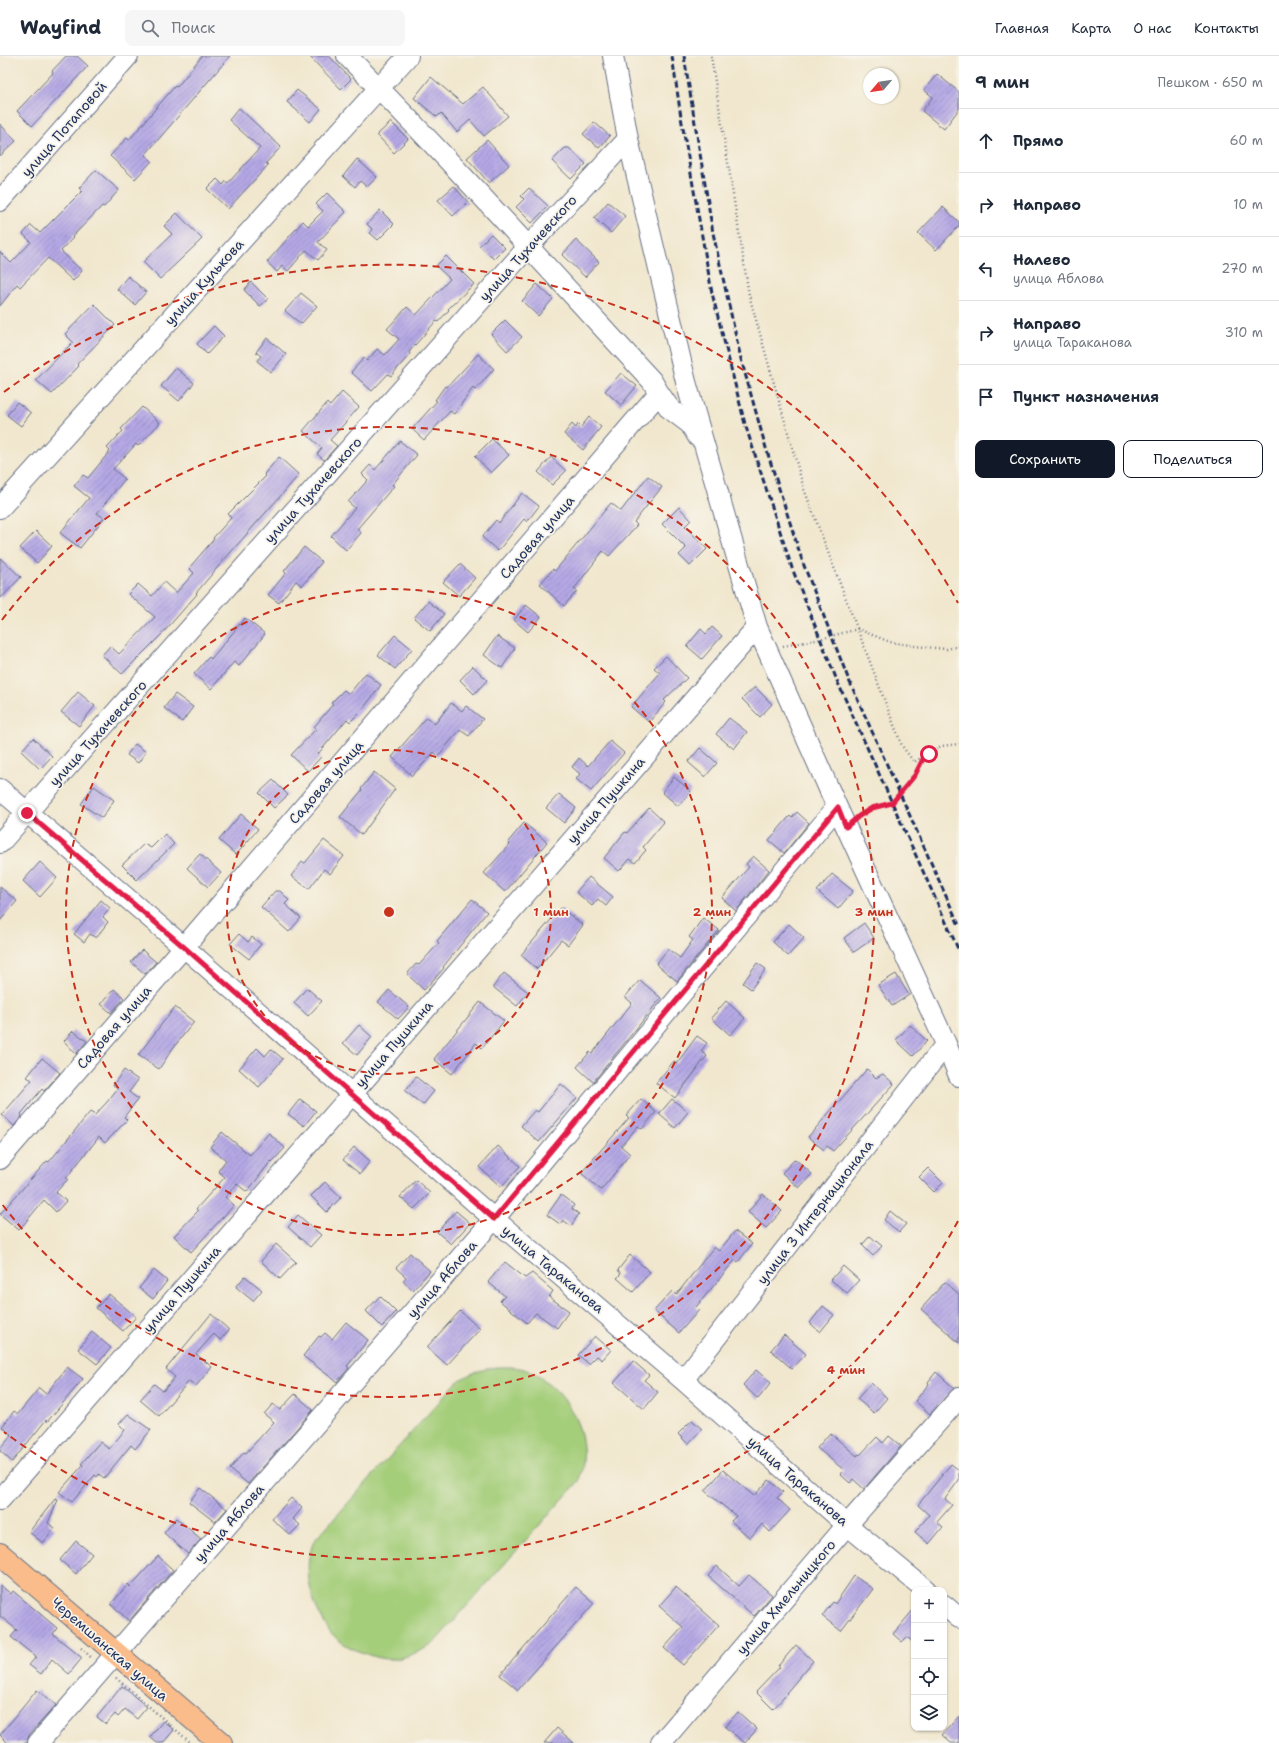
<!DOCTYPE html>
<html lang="ru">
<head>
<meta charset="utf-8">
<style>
	:root { --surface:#fff; --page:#f6f6f7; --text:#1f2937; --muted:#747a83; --line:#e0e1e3; --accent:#111827 }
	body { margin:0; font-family:"Shantell Sans",sans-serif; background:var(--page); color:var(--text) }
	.controls { position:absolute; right:12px; bottom:12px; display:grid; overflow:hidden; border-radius:8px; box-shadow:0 1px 3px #0004 }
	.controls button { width:36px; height:36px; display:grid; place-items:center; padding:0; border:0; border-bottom:1px solid var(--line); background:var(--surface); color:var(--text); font:20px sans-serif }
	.compass { position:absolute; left:863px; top:12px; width:36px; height:36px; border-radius:50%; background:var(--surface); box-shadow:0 1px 3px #0004; rotate:241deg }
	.stop { position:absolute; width:12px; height:12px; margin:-9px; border:3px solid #e11d48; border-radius:50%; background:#fff }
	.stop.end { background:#e11d48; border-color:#fff; box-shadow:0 1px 4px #0008 }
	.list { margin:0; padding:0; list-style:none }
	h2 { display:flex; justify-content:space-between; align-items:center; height:52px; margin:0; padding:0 16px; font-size:17px }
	h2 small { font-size:13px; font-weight:400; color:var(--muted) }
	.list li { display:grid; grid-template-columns:26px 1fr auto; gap:12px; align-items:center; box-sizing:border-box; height:64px; padding:0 16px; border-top:1px solid var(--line) }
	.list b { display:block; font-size:15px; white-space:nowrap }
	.list p { margin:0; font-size:13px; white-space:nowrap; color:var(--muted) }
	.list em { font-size:13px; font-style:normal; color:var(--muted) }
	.actions { display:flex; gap:8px; padding:12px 16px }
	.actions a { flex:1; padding:9px 0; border:1px solid var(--accent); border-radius:8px; text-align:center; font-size:14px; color:var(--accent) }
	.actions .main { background:var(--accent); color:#fff }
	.icon { flex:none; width:22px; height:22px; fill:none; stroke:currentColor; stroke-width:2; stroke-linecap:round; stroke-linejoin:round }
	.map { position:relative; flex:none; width:959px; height:1687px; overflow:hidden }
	header { display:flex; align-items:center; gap:24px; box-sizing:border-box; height:56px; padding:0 20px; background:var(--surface); border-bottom:1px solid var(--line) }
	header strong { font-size:19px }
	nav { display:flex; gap:22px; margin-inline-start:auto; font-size:14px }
	.search { width:280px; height:36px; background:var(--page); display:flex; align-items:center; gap:10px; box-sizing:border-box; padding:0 14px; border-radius:8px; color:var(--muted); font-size:15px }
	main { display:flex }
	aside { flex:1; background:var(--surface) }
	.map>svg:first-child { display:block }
	.pitch { fill:#a5ce7a; stroke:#607e6c }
	.building { fill:url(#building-hatch) }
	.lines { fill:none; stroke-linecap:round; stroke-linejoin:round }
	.minor-casing { stroke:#666f85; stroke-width:22 }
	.major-casing { stroke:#666f85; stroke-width:24 }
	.path { stroke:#666f85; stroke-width:2.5; stroke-dasharray:1 3; stroke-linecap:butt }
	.minor { stroke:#fff; stroke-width:20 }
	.major { stroke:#f9bc8a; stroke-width:22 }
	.rail { stroke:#1b2f5e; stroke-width:3; stroke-dasharray:6 3; stroke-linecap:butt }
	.route { stroke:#e11d48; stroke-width:5 }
	.ring { fill:none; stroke:#c8321e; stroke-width:2; stroke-dasharray:7 5 }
	.labels { text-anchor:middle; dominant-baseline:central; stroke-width:3.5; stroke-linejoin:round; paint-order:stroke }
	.street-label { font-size:14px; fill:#1b2f5e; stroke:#f7f3e8 }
	.centre { fill:#c8321e; stroke:#f7f3e8; stroke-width:2 }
	.ring-label { font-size:12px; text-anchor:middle; font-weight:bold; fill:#c8321e; stroke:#f7f3e8; stroke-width:3.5; stroke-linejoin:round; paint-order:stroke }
</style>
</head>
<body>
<header>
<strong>Wayfind</strong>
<div class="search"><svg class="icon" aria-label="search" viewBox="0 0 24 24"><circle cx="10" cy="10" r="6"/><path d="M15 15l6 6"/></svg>Поиск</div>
<nav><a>Главная</a><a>Карта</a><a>О нас</a><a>Контакты</a></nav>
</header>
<main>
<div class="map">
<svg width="959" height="1687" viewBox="0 0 959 1687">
	<defs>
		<pattern id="building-hatch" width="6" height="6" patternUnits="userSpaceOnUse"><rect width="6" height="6" fill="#b5a8e5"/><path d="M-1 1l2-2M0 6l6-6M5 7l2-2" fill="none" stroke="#9289bd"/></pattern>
	</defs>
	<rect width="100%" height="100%" fill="#f7f3e8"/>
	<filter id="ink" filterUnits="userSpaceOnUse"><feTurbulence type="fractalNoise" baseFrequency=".025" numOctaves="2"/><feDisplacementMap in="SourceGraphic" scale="8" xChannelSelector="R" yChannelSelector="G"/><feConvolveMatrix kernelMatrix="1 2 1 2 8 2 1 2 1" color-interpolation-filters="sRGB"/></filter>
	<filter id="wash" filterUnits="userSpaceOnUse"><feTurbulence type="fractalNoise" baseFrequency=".012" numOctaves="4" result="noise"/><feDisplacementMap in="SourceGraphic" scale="16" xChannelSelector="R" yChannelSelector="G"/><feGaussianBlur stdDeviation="0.9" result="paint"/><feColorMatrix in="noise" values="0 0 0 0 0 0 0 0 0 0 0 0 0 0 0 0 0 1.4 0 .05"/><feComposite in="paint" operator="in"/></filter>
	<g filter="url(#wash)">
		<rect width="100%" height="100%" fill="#f1e7ce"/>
		<path class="pitch" d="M496 1311C507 1311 519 1310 529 1315 563 1331 587 1369 583 1407 583 1413 580 1419 579 1425L432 1589C420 1595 407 1602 394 1603 385 1604 373 1601 364 1597 353 1594 341 1587 333 1579 316 1559 305 1527 309 1501 310 1496 312 1491 313 1486L456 1327C469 1317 480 1314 496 1311Z"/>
		<g id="blocks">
			<path class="building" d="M66 0H77L88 10 32 70 17 55 53 17 52 15Z
				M202 0H230L145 99 152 105 135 123 110 100 127 82 129 84 175 30 177 31Z
				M309 0H329L351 23 341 33Z
				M937 18 959 36V53L944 73 922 55 933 41 924 34Z
				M431 21 463 48 483 31 508 60 484 80 470 64 457 76 441 57 437 61 414 42Z
				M297 34 321 53 310 66 287 46Z
				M239 52 281 91 266 107 268 109 228 153 207 133 217 123 223 129 226 125 228 127 260 92 229 64Z
				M391 66 408 83 394 97 377 79Z
				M594 66 610 80 599 92 583 78Z
				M0 68 16 85 0 100Z
				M487 84 509 109 489 127 467 102Z
				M565 92H569L586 108 571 123 552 105Z
				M357 103 377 121 367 131 360 125 355 131 343 120Z
				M96 114 119 134 104 151 102 150 72 181 73 182 61 195 82 215 73 225 48 202 20 231 17 228 0 250V196L11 207 31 186 23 178 31 169 40 177 82 135 79 132Z
				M454 130 468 146 453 160 438 144Z
				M529 132 548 150 532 167 516 151 524 143 521 140Z
				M327 137 346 156 318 186 327 194 318 204 306 194 288 215 282 210 277 216 267 206 303 165 308 170 323 155 316 148Z
				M608 146 625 160 611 177 594 162Z
				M943 151 959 166V170L936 194 918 177Z
				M380 154 394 168 378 184 370 177 372 173 367 168Z
				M177 157 202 183 160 223 143 206 172 178 164 170Z
				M491 178 505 192 494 203 479 190Z
				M576 184 599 206 585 221 562 199Z
				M446 200 474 228 448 253 449 254 438 266 436 265 409 296 410 298 391 320 388 318 372 335 351 316 364 302 367 305 377 293 385 299 399 283 387 273 407 251 416 259 450 223 436 210Z
				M128 220 146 236 135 249 117 233Z
				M251 226 268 243 260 250 244 234Z
				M537 228 553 243 538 260 522 245Z
				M301 237 317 250 301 268 285 255Z
				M94 248 115 269 77 308 79 310 52 338 36 324 73 286 65 278Z
				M505 264 522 281 507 295 491 278Z
				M214 270 224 280 207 298 197 288Z
				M267 282 286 298 271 316 257 305 261 300 256 296Z
				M478 298 494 313 475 334 473 332 454 358 450 355 424 384 412 373 437 345 435 344 445 330 447 331Z
				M176 312 194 327 179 345 161 330Z
				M621 317 637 330 621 349 605 335Z
				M342 336 359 351 330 384 337 390 324 404 317 398 322 392 303 375 327 347 330 350Z
				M17 346 31 357 21 370 7 359Z
				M142 351 160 367 138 390 136 388 113 413 125 423 97 457 104 462 80 492 60 477 89 442 74 430 83 419 88 422 110 395 107 392 123 375 121 373Z
				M589 361 601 371 583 394 564 378 572 368 576 372 578 368 581 371Z
				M492 383 509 399 491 417 475 400Z
				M400 385 417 399 392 429 394 430 357 473 361 477 346 494 331 480 355 452 348 446 368 424 362 418 370 409 375 414Z
				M279 401 299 419 223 505 196 537 197 538 163 577 122 618 102 599 110 590 119 598 155 561 128 538 138 528 152 540 164 526 176 537 194 517 189 512 214 483 213 482 231 462 228 458 266 420 264 418Z
				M551 401 566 415 552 429 538 416Z
				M648 420 662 431 634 466 637 469 609 500 603 495 574 533 577 535 564 550 540 528 553 513 555 515 611 447 621 455Z
				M522 437 539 450 527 466 524 463 498 495 482 481 496 464 499 467Z
				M679 451 691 464 685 470 707 493 690 510 679 499 686 492 662 468Z
				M36 475 52 490 37 507 20 492Z
				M304 491 322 506 302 530 296 525 279 547 268 539 286 517 284 515Z
				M0 502 21 521 0 543Z
				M460 508 475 522 459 540 443 526Z
				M428 545 444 558 430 575 414 562Z
				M526 549 541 561 528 576 514 564Z
				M245 562 265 578 239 610 234 606 211 633 194 618 209 601 211 603Z
				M712 571 722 580 702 603 687 590 701 573 706 578Z
				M395 579 412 593 395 613 378 599Z
				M497 580 515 592 502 612 484 599Z
				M666 600 687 622 664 644 666 646 649 666 631 651 660 617 654 612Z
				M473 610 487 624 474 638 460 624Z
				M366 617 381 629 363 653 350 666 347 663 318 698 321 701 308 715 291 699 316 673 314 671 333 648 331 647 344 634 349 638Z
				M755 631 772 648 760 661 742 643Z
				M78 636 95 650 79 670 61 656Z
				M175 638 193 651 182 666 164 652Z
				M451 647 462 655 466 650 483 663 469 680 460 674 438 700 434 696 412 720 392 701 427 661 435 668Z
				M729 662 747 676 734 693 716 678Z
				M33 682 52 700 40 713 21 695Z
				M610 685 624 697 591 735 576 723 580 718 572 711 579 702 588 710Z
				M135 688 146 696 138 707 127 699Z
				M700 692 717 707 705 721 688 706Z
				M374 716 395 733 362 779 340 761 362 734 361 733Z
				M674 721 691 735 678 750 662 736Z
				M273 724 288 739 274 752 259 737Z
				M94 730 114 744 102 762 81 748Z
				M559 738 576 752 564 767 546 752Z
				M649 752 664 766 643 791 646 794 635 807 630 803 619 815 604 802 625 776 627 777Z
				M797 756 809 767 784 797 769 784 790 760 792 762Z
				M241 758 258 773 236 799 219 784Z
				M524 767 547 786 505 836 484 817 510 788 508 786Z
				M165 778 174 788 137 824 122 809 144 788 151 792Z
				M324 784 344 800 330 818 324 813 309 833 291 820 302 806 305 807Z
				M200 798 221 817 208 831 187 812Z
				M753 800 769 814 736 855 722 842 749 811 746 808Z
				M40 806 57 822 40 841 23 825Z
				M832 818 853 835 838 853 817 835Z
				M589 821 613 841 606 850 598 843 592 850 576 836Z
				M0 831 17 845 0 865Z
				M275 835H280L289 844 285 848 301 862 289 876 261 851Z
				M472 843 487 856 443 911 444 912 424 934 407 918 416 908 419 909 439 887 437 885Z
				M101 844 110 852 103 861 108 866 96 882 90 878 84 886 74 878Z
				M561 852 583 869 568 889 561 884 537 913 521 899Z
				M703 862 719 874 677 925 656 908 668 893 680 902 693 884 689 881Z
				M864 867 874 882 854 896 844 882Z
				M789 868 804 882 788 900 773 886Z
				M239 878 248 886 252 881 261 888 249 903 230 888Z
				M142 894 156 906 145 918 131 906Z
				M757 907 766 913 751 933 743 927Z
				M504 917 528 936 517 950 493 931Z
				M896 918 909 939 892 950 878 929Z
				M640 924 661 942 593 1026 577 1011 590 996 592 998 632 947 625 941Z
				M307 932 322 945 308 960 294 947Z
				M114 933 124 942 111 957 101 948Z
				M389 934 409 951 398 963 378 946Z
				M726 945 745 962 730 979 711 962Z
				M480 946 504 965 482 992 476 987 452 1018 434 1003Z
				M175 951 194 966 173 992 159 1013 138 999Z
				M359 969 372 981 357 999 343 987Z
				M910 969 927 985 913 1000 896 984Z
				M73 975 87 985 76 998 64 985Z
				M697 980 707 987 701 995 707 1000 675 1042 656 1027 674 1005 676 1008Z
				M257 992 265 1000 271 993 283 1003 259 1031 239 1013Z
				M42 1002 60 1017 44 1035 42 1033 21 1058 22 1060 14 1070 2 1059 32 1024 27 1021Z
				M867 1013 876 1022 883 1018 894 1028 833 1095 827 1090 824 1094 808 1081Z
				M124 1014 138 1024 129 1036 138 1043 124 1061 127 1064 105 1087 99 1081 66 1122 68 1123 56 1136 66 1145 56 1156 44 1144 19 1174 0 1158 47 1105 49 1106 90 1056 95 1059 107 1046 118 1032 113 1029Z
				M416 1021 434 1035 423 1049 405 1035Z
				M561 1028 577 1042 539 1086 521 1070 535 1054 538 1056Z
				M300 1043 316 1055 304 1070 288 1058Z
				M641 1043 656 1056 642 1073 638 1070 621 1090 630 1098 601 1134 581 1117 629 1062 626 1060Z
				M672 1043 688 1056 675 1072 659 1058Z
				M222 1076 250 1099 269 1077 285 1092 272 1106 271 1105 247 1136 237 1128 225 1141 234 1149 191 1196 174 1180 198 1155 196 1153 225 1121 218 1115 226 1104 210 1091Z
				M498 1090 520 1110 501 1131 479 1111Z
				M354 1091 370 1105 360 1118 343 1104Z
				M795 1103 812 1118 799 1132 782 1117Z
				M928 1112 943 1127 934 1136 919 1121Z
				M416 1124 430 1137 414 1153 400 1141Z
				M325 1126 341 1141 327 1156 311 1140Z
				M763 1138 782 1155 766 1172 748 1156Z
				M561 1139 574 1149 572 1153 579 1158 571 1170 563 1164 560 1168 547 1159Z
				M456 1155 470 1167 451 1188 437 1176Z
				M890 1155 906 1168 899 1176 884 1164Z
				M298 1159 321 1179 310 1191 288 1171Z
				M735 1175 752 1188 738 1206 735 1204 696 1251 699 1254 679 1277 654 1255 672 1235 676 1239 714 1191 719 1195Z
				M870 1180 882 1190 873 1200 862 1189Z
				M276 1188 296 1206 280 1223 261 1205Z
				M410 1197 430 1215 413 1234 403 1225 406 1221 396 1212Z
				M630 1199 650 1216 633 1236 617 1222 621 1218 618 1214Z
				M505 1206 525 1222 532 1217 553 1235 549 1241 569 1255 557 1272 536 1257 527 1267 500 1245 505 1240 488 1226Z
				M843 1210 859 1224 847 1237 831 1224Z
				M154 1214 167 1225 153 1243 139 1232Z
				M245 1220 262 1234 253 1245 236 1231Z
				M945 1226 959 1238V1287L921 1253Z
				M109 1238 136 1261 123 1275 96 1252Z
				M380 1240 396 1256 382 1271 366 1255Z
				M823 1250 834 1259 820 1276 810 1267Z
				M460 1255 480 1273 447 1309 427 1291Z
				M211 1258 229 1274 220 1284 214 1278 196 1298 212 1311 196 1330 189 1325 159 1360 140 1344 154 1328 163 1335 175 1321 166 1313Z
				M346 1266 368 1284 347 1310 349 1312 337 1326 303 1300 319 1280 321 1281 325 1277 332 1283Z
				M92 1276 111 1292 97 1308 78 1293Z
				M784 1279 806 1298 792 1313 771 1294Z
				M595 1280 611 1294 602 1304 597 1300 589 1308 578 1299Z
				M633 1305 649 1319 644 1324 658 1336 644 1353 614 1327Z
				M67 1311 83 1323 47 1366 46 1364 12 1406 0 1395V1393L12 1379 2 1371 14 1355 18 1358 39 1332 46 1338Z
				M756 1314 771 1327 758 1343 743 1329Z
				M936 1316 954 1332 930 1358 915 1345 929 1328 928 1326Z
				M871 1327 887 1342 874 1357 857 1343Z
				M295 1338 313 1354 248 1428 230 1413 244 1396 246 1397 274 1366 264 1358 273 1348 280 1354Z
				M128 1358 151 1374 135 1393 131 1389 104 1422 99 1418 97 1421 95 1419 72 1446 59 1436 83 1409 81 1408 100 1386 109 1393 125 1374 119 1368Z
				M692 1364 702 1373 688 1388 678 1378Z
				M830 1377 857 1400 858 1398 860 1399 877 1381 883 1387 889 1380 901 1390 864 1433 853 1423 850 1427 840 1418 844 1414 817 1392Z
				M951 1408 959 1414V1424L945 1443 952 1449 937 1466 943 1471 929 1488 915 1476 929 1459 918 1449Z
				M723 1414 754 1440 769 1424 783 1436 777 1442 790 1454 770 1476 762 1468 750 1482 731 1465 736 1460 705 1435Z
				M200 1432 227 1453 215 1466 189 1446Z
				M291 1442 302 1452 293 1463 300 1469 290 1479 272 1463Z
				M55 1443 58 1444 48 1467 55 1472 43 1487 29 1476Z
				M176 1462 201 1483 188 1498 164 1477Z
				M76 1485 92 1498 76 1518 60 1504Z
				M158 1500 173 1514 129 1565 111 1548 128 1528 130 1531Z
				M717 1510 739 1530 749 1519 772 1539 754 1560 708 1520Z
				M854 1520 873 1533 841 1575 822 1560 833 1546 835 1548Z
				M0 1529 11 1538 13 1535 57 1572 53 1578 82 1602 69 1618 52 1603 41 1618 29 1609 36 1601 11 1581 17 1574 0 1560Z
				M576 1531 594 1547 518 1634 500 1619Z
				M676 1531 719 1569 683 1609 664 1592 683 1571 659 1550Z
				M914 1553V1587L907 1581 902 1586 893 1578Z
				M796 1589 813 1605 786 1637 787 1638 773 1653 756 1636 780 1611 778 1610Z
				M122 1630 147 1651 137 1663 125 1653 118 1661 115 1658 106 1668 97 1661Z
				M37 1634 56 1649 29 1679 27 1687H8L0 1679Z
				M738 1656 757 1673 745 1687 725 1671Z
				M959 1660V1687H951L942 1679Z
				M163 1665 174 1674 163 1687H157L150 1681Z
				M557 1672 574 1687H544Z"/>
		</g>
	</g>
	<g filter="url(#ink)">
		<use href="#blocks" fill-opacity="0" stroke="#666f85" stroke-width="1"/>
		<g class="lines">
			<g class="minor-casing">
				<path id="minor" d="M613 0 628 83 686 326 757 571 837 751 946 988 959 1020
					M0 145 128 0
					M659 337 670 353 690 368 698 381
					M0 452 408 0
					M0 733 184 891 494 1163 683 1324 847 1469 926 1534
					M0 787 528 191 628 83
					M0 1103 184 891 659 337 652 325C551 216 452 105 347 0
					M683 1324 946 988
					M0 1444 757 571
					M944 1549 959 1562
					M38 1687 494 1163 837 751
					M661 1687 847 1469 959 1342"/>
			</g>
			<g class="major-casing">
				<path id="major" d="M0 1498 221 1687"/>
			</g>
			<path class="path" d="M711 0 749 239 804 433 902 690 914 706 941 690 959 688
				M783 590 816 584 858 573 890 586 915 590 947 593 959 590
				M859 760 872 752 892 747 915 719 923 702
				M81 1592 92 1602
				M116 1622 191 1687"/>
			<use href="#minor" class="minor"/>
			<use href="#major" class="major"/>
			<path class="rail" d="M672 0 681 61 712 237 745 368 792 512 838 627 959 895
				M684 0 713 177 741 303 766 392 803 507 848 622 959 869"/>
		</g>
	</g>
	<g class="lines" filter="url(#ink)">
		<path class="route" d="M27 757 184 891 494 1163 838 751 846 771 859 760 872 752 892 747 915 719 924 701 929 698"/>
	</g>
	<g class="ring">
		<circle cx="389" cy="856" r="162"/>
		<circle cx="389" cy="856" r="323"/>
		<path d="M2 564A485 485 0 1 1 2 1148"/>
		<path d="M958 1165A647 647 0 0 1 4 1376M4 336A647 647 0 0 1 958 547"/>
	</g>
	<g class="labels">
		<g class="street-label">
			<text transform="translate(64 73) rotate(-49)">улица Потаповой</text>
			<text transform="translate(528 192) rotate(-48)">улица Тухачевского</text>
			<text transform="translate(204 226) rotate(-48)">улица Кулькова</text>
			<text transform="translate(313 434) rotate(-48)">улица Тухачевского</text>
			<text transform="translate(537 481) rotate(-49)">Садовая улица</text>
			<text transform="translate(98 677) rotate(-48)">улица Тухачевского</text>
			<text transform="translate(326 726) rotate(-49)">Садовая улица</text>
			<text transform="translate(606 744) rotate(-49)">улица Пушкина</text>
			<text transform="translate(114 971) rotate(-49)">Садовая улица</text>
			<text transform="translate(394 988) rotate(-49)">улица Пушкина</text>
			<text transform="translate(815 1156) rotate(-52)">улица 3 Интернационала</text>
			<text transform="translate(553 1213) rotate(40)">улица Тараканова</text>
			<text transform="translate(442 1223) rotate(-49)">улица Аблова</text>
			<text transform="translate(182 1233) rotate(-49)">улица Пушкина</text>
			<text transform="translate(798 1425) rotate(41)">улица Тараканова</text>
			<text transform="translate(229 1467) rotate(-49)">улица Аблова</text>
			<text transform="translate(786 1541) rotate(-50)">улица Хмельницкого</text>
			<text transform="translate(110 1593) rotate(41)">Черемшанская улица</text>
		</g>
	</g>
	<circle cx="389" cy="856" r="6" class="centre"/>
	<g class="ring-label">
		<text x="551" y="860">1 мин</text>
		<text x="712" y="860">2 мин</text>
		<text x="874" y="860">3 мин</text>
		<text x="846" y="1318">4 мин</text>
	</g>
</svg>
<div class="controls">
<button>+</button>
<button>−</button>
<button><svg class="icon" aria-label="locate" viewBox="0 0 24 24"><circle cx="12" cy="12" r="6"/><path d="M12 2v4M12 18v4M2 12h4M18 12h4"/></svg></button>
<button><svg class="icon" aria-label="layers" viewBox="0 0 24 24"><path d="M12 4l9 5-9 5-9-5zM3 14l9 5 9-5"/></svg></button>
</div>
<svg class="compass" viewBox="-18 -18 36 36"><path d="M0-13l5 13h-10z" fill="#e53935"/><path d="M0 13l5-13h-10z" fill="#747a83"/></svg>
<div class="stop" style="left:929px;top:698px"></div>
<div class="stop end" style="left:27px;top:757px"></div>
</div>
<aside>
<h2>9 мин<small>Пешком · 650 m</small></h2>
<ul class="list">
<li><svg class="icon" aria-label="ahead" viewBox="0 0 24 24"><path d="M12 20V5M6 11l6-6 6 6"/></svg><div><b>Прямо</b></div><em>60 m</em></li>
<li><svg class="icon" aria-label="right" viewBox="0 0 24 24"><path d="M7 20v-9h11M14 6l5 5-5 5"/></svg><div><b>Направо</b></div><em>10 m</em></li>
<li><svg class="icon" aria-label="left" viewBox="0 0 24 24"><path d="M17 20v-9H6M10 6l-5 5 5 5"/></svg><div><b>Налево</b><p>улица Аблова</p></div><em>270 m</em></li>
<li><svg class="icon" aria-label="right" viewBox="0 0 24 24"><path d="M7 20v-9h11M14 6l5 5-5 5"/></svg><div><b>Направо</b><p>улица Тараканова</p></div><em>310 m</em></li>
<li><svg class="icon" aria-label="arrive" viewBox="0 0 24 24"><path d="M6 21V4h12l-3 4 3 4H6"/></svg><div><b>Пункт назначения</b></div></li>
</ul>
<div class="actions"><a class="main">Сохранить</a><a>Поделиться</a></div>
</aside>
</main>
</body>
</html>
